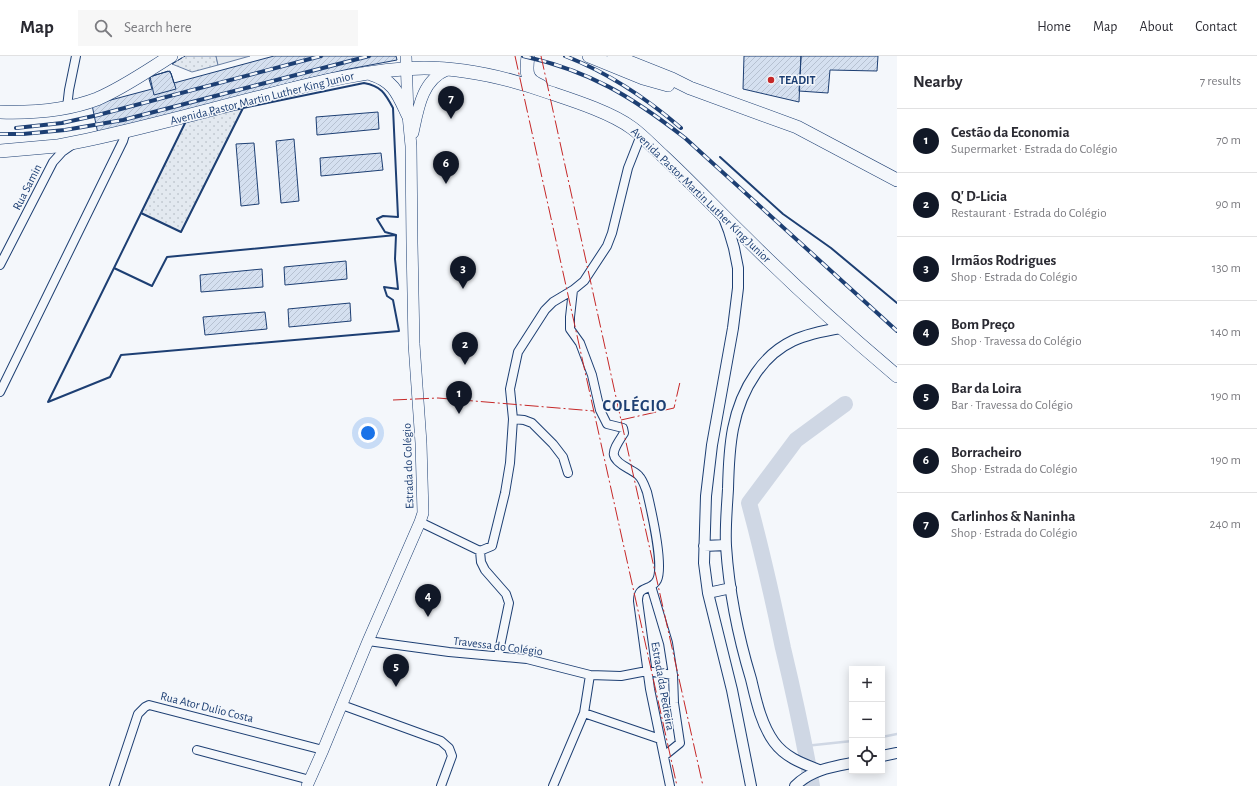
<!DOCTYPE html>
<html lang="en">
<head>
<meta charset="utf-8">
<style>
	:root { --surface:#fff; --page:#f7f7f7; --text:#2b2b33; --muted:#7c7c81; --line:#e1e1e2; --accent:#111827 }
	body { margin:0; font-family:"Alegreya Sans",sans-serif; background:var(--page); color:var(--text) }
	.controls { position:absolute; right:12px; bottom:12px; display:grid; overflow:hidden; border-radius:0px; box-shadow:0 2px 10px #0003 }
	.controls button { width:36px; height:36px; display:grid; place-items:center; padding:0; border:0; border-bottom:1px solid var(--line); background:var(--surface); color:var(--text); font:20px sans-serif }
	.you { position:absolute; left:368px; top:377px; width:14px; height:14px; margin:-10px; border:3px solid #fff; border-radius:50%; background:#1a73e8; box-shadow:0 0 0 6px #1a73e833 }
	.badge { display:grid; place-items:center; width:26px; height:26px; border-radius:50%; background:var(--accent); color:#fff; font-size:13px; font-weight:700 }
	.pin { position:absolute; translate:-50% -33px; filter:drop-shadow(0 1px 2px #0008) }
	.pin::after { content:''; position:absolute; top:21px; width:14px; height:12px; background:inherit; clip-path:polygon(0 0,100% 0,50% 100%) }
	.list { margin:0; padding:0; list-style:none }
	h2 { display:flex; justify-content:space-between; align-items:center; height:52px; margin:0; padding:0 16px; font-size:17px }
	h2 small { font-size:13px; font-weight:400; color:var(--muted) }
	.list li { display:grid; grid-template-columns:26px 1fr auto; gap:12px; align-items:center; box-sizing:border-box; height:64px; padding:0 16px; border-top:1px solid var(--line) }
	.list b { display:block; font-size:15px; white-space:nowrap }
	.list p { margin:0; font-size:13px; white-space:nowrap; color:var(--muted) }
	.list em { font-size:13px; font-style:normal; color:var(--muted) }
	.icon { flex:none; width:22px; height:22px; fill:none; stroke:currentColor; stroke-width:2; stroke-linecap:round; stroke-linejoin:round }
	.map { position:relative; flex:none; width:897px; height:730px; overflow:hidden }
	header { display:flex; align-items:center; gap:24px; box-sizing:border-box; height:56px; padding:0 20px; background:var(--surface); border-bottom:1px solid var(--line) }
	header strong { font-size:19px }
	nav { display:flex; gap:22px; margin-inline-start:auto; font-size:14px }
	.search { width:280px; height:36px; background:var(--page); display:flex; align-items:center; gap:10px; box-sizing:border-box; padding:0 14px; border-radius:0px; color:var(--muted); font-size:15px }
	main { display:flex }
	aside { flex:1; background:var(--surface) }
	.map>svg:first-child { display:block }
	.grass { fill:url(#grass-dots); stroke:#687fa3 }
	.garden { fill:#e3e9f0; stroke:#687fa3 }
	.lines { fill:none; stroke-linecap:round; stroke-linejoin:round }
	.stream { stroke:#cfd7e4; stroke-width:2.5 }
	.river { stroke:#cfd7e4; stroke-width:16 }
	.building { fill:url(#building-hatch); stroke:#1d3f73 }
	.minor-casing { stroke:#1d3f73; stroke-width:10 }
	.tertiary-casing { stroke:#1d3f73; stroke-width:12 }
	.secondary-casing { stroke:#1d3f73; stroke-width:12 }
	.primary-casing { stroke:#1d3f73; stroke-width:14 }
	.minor { stroke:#f4f7fb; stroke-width:8 }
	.tertiary { stroke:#f4f7fb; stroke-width:10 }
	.secondary { stroke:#f4f7fb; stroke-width:11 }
	.primary { stroke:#f4f7fb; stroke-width:13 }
	.rail-casing { stroke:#1d3f73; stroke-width:4 }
	.rail { stroke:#f4f7fb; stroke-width:2.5; stroke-dasharray:8; stroke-linecap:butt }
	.fence { stroke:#1d3f73; stroke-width:1; stroke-dasharray:5 2; stroke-linecap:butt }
	.wall { stroke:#1d3f73; stroke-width:2 }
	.power { stroke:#c62828; stroke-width:1; stroke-dasharray:14 3 2 3; stroke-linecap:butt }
	.poi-dot { fill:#c62828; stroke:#f4f7fb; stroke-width:1.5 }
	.labels { text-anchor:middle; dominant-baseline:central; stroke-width:3; stroke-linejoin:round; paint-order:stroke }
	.poi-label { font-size:12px; font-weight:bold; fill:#1d3f73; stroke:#f4f7fb; text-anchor:start }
	.street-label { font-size:12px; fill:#1d3f73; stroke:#f4f7fb }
	.district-label { font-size:16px; font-weight:bold; letter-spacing:1px; fill:#1d3f73; stroke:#f4f7fb }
</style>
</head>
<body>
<header>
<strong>Map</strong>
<div class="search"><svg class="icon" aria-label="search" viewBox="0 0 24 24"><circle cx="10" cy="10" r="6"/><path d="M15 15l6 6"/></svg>Search here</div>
<nav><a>Home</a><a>Map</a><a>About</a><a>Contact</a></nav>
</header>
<main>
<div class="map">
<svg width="897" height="730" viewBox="0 0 897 730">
	<defs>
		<pattern id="grass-dots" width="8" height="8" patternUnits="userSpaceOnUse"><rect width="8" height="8" fill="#e3e9f0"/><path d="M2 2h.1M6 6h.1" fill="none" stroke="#c2c9d1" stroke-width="1.8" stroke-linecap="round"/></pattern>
		<pattern id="building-hatch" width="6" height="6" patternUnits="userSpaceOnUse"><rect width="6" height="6" fill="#d5e0f0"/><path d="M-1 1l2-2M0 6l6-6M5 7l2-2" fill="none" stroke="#b6c1d1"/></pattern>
	</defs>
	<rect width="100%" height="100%" fill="#f4f7fb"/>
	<path class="grass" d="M185 0H216L218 9 192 16 172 8Z
		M243 52 181 176 141 157 187 63Z"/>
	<path class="garden" d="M216 0H250L218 9Z"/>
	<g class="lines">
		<path class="stream" d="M882 681 897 678
			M805 690 852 685"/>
		<path class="river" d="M812 730C804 684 794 638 783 592 773 544 762 495 749 447L796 384 845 348"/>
	</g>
	<path class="building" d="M274 0H396L397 4 349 13 301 24 98 78 92 49 152 33 149 23 151 20 170 15 174 27Z
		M744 0H801L799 46 743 33Z
		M801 0H878L877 15 830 14 828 37 799 35Z
		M168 15 171 17 176 33 154 39 150 21Z
		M378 56 379 73 317 79 316 61Z
		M294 83 299 145 281 147 276 85Z
		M254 87 259 148 241 150 236 88Z
		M381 97 383 114 321 120 320 102Z
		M346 205 347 223 285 229 284 211Z
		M262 213 263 231 201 236 200 219Z
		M350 247 351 265 289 271 288 253Z
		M265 256 267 273 205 279 203 261Z"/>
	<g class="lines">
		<g class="minor-casing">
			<path id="minor" d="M67 51 69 34 76 0
				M0 209 53 106 62 96 72 89
				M573 234 570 261V273L580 287 592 319 600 354 607 368 623 372 624 377C612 396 607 401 629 413 632 415 637 417 639 420 643 424 645 431 647 436 651 453 664 510 657 524 651 536 638 528 638 545L650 633 670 730
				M0 336 123 85 126 75
				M513 363 524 364 532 367 553 388 563 401 568 417
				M420 466 480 495 481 506 485 514 506 538 509 547 498 600
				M480 495 492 490 505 437 510 407 513 363 510 333 518 296 545 254 553 246 573 234 584 225 607 190 612 177 628 112 641 79
				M651 530 668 587 673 619 674 647 680 687 664 700
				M368 585 449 596 527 603 590 619 621 620 647 615 673 619
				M342 649 441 685 449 692 452 700 441 730
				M584 657 660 683
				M197 694 310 724
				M114 730 138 658 145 651 149 649 323 694
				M553 730 584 657 590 619"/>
		</g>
		<g class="tertiary-casing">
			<path id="tertiary" d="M724 162 729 175 734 192 738 212V232L733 272 712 389 706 440 704 507 708 537 732 634 751 730
				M704 490 726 489
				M708 537 731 532
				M882 700 897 697
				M819 714C801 707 785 701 774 686 761 668 756 644 751 623 738 580 729 535 726 490 725 471 727 451 728 433 729 391 731 353 756 317 778 285 804 278 841 272
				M795 730C811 714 831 711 852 707"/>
		</g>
		<g class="secondary-casing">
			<path id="secondary" d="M413 77C418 53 422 24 447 14
				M307 730 323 694 368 585 420 466 423 457 421 387 414 288 412 187 411 90 408 59 406 0"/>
		</g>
		<g class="primary-casing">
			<path id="primary" d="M528 0C526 15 525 24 541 30
				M589 0 643 22 668 29
				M614 0 672 23 690 32 797 71 897 124
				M371 18C394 25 398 38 408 59
				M0 56C32 57 66 55 97 43 123 32 147 15 171 0
				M0 95 57 90 87 84C148 71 208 54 268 39 319 26 371 13 424 12 467 12 511 23 551 37 575 45 612 57 632 72 643 80 653 91 663 100 692 127 718 155 746 182 794 230 845 276 897 320"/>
		</g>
		<use href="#minor" class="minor"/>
		<use href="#tertiary" class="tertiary"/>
		<use href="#secondary" class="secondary"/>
		<use href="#primary" class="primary"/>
		<g class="rail-casing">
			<path id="rail" d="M523 0C590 15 631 40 685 82L897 275
				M565 0C609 17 646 42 681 72
				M16 72 62 67 98 59 321 0
				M0 78H23L65 74 123 64 369 0"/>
		</g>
		<use href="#rail" class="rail"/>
		<path class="fence" d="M172 8 185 0"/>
		<path class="wall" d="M364 27C381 30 385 37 393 52L398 161 383 160 377 163 385 176 396 179 167 201 152 230 114 212 141 157 181 176 243 52Z
			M243 52 181 176 141 157 187 63Z
			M720 101 783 158 831 192 897 247
			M396 179 395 203 398 233 384 231 387 240 393 244 399 275 121 299 110 321 48 346 114 212 152 230 167 201Z"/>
		<path class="power" d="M515 0 677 730
			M541 0 621 364 703 730
			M393 344 438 342 594 355
			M621 364 674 352 680 326"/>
	</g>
	<circle class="poi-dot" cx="771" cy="24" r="4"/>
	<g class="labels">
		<g class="poi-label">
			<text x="779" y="24">TEADIT</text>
		</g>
		<g class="street-label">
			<text transform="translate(262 42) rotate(-14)">Avenida Pastor Martin Luther King Junior</text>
			<text transform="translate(27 131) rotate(-63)">Rua Samin</text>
			<text transform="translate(701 139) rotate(44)">Avenida Pastor Martin Luther King Junior</text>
			<text transform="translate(408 410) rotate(-92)">Estrada do Colégio</text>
			<text transform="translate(498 590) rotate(7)">Travessa do Colégio</text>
			<text transform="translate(663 630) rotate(80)">Estrada da Pedreira</text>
			<text transform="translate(207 651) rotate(14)">Rua Ator Dulio Costa</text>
		</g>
		<g class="district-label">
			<text x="635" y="350">COLÉGIO</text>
		</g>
	</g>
</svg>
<div class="controls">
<button>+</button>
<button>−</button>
<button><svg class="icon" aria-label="locate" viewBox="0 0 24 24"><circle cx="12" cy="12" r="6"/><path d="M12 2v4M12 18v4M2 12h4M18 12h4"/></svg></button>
</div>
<div class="you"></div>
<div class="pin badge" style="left:459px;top:358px">1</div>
<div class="pin badge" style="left:465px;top:309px">2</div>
<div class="pin badge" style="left:463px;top:233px">3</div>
<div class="pin badge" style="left:428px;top:561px">4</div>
<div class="pin badge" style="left:396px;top:631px">5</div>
<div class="pin badge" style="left:446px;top:128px">6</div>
<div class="pin badge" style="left:451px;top:63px">7</div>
</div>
<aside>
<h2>Nearby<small>7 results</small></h2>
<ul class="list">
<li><span class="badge">1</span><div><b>Cestão da Economia</b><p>Supermarket · Estrada do Colégio</p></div><em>70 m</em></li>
<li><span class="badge">2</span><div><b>Q' D-Licia</b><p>Restaurant · Estrada do Colégio</p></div><em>90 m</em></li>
<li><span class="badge">3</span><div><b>Irmãos Rodrigues</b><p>Shop · Estrada do Colégio</p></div><em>130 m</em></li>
<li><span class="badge">4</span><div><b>Bom Preço</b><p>Shop · Travessa do Colégio</p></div><em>140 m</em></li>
<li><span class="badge">5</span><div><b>Bar da Loira</b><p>Bar · Travessa do Colégio</p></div><em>190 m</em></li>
<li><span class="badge">6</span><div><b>Borracheiro</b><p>Shop · Estrada do Colégio</p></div><em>190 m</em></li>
<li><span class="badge">7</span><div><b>Carlinhos &amp; Naninha</b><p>Shop · Estrada do Colégio</p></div><em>240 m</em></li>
</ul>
</aside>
</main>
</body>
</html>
